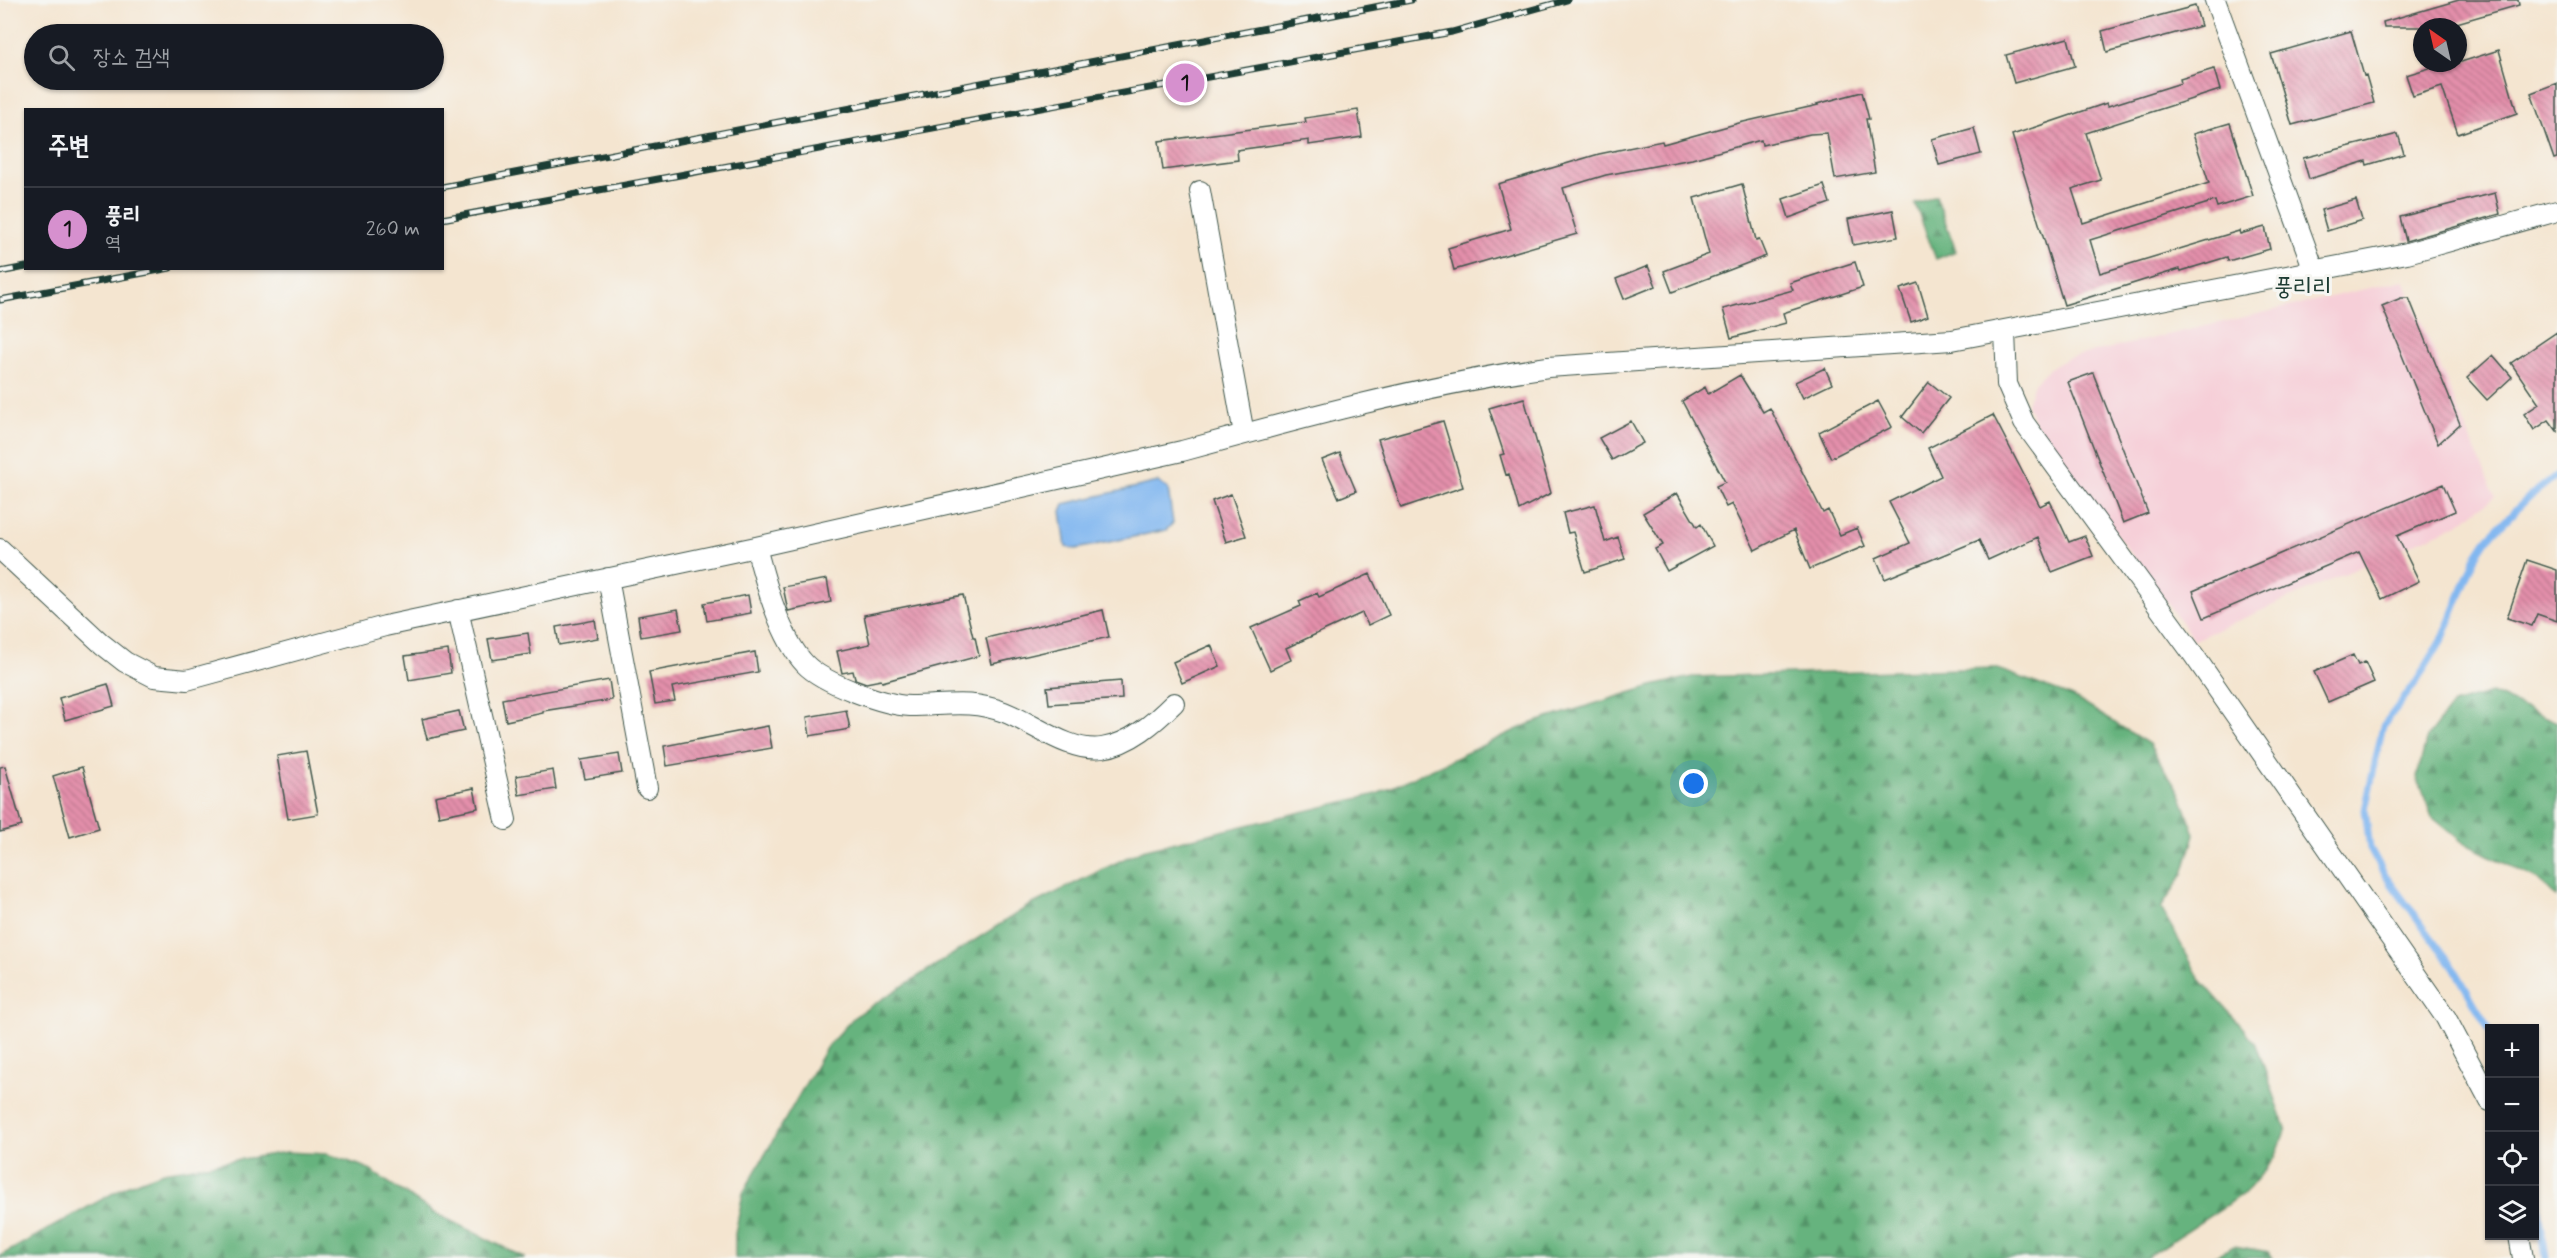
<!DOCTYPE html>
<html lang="ko">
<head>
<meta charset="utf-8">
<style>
	:root { --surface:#171b24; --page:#242831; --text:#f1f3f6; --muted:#9ea1a6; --line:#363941; --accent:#d690ce }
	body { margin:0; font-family:Mynerve,"Poor Story",sans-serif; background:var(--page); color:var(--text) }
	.controls { position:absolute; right:18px; bottom:18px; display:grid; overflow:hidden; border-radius:0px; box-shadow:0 2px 4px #0004 }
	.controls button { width:54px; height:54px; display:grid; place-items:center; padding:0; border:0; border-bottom:2px solid var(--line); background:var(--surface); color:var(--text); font:30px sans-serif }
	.compass { position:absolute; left:2413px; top:18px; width:54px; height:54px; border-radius:50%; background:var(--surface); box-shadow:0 2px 4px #0004; rotate:326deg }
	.you { position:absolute; left:1694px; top:784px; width:21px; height:21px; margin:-15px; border:4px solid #fff; border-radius:50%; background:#1a73e8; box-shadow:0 0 0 9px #1a73e833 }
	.badge { display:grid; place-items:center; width:39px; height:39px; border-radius:50%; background:var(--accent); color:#111; font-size:20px; font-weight:700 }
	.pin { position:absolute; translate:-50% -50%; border:3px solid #fff; box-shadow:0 2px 6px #0006 }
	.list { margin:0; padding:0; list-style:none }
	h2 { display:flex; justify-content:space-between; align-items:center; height:78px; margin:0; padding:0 24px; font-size:26px }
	h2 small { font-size:20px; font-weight:400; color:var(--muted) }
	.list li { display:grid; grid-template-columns:39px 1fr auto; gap:18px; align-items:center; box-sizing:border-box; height:84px; padding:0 24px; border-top:2px solid var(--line) }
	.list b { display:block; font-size:22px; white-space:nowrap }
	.list p { margin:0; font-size:20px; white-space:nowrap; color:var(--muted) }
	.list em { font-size:20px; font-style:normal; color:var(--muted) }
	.icon { flex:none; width:33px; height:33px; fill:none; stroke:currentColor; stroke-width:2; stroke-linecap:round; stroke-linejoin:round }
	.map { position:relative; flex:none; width:2557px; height:1258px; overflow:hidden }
	.search { position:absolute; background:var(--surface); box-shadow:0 2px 4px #0004; left:24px; top:24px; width:420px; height:66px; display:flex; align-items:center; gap:15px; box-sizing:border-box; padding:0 21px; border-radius:33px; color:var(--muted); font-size:22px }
	.panel { position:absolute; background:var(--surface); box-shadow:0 2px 4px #0004; left:24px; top:108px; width:420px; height:162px; border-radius:0px }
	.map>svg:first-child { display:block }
	.built { fill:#f6cfd8 }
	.forest { fill:url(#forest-firs); stroke:#427859; stroke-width:1.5 }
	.water { fill:#82b7f0; stroke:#507a92; stroke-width:1.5 }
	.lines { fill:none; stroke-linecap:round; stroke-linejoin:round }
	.stream { stroke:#82b7f0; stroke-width:7 }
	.building { fill:url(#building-back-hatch) }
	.minor-casing { stroke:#3f564b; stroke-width:22 }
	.minor { stroke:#fff; stroke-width:20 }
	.rail-casing { stroke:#1f3d34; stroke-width:7 }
	.rail { stroke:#f6f6f2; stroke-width:4.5; stroke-dasharray:14; stroke-linecap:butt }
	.labels { text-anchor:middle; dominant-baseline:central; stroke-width:6; stroke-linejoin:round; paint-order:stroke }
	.quarter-label { font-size:24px; fill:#1f3d34; stroke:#f6f6f2 }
</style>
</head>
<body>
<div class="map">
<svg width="2557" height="1258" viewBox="0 0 2557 1258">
	<defs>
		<pattern id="forest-firs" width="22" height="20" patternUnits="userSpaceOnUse" patternTransform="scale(1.5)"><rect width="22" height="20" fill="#66b37e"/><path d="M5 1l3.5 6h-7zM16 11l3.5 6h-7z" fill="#539368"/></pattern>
		<pattern id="building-back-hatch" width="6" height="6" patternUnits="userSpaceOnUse" patternTransform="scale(1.5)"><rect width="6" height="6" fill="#e48fab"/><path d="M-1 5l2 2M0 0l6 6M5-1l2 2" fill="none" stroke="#b8768c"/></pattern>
	</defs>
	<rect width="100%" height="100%" fill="#f6f6f2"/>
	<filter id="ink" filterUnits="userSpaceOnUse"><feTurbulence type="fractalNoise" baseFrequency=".0167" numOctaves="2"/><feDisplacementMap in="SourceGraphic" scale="12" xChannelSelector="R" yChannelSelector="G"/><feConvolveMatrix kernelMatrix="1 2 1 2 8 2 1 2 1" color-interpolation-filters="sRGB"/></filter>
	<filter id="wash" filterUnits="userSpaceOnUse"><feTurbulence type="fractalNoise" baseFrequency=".008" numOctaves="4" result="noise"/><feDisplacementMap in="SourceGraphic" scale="24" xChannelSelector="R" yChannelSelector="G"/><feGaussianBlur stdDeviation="1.35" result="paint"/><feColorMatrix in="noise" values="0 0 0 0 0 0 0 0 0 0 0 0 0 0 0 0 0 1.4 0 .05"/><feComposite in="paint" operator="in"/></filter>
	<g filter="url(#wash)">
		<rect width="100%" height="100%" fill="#f4e5d0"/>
		<path class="built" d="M2404 280 2495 497 2458 524 2194 640 2034 421 2027 404 2034 383 2048 369 2068 358Z"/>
		<path class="forest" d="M1936 196 1956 251 1936 259 1915 204Z
			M1995 668 2073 697 2149 744 2181 796 2195 834 2183 874 2161 908 2200 979 2255 1042 2286 1128 2275 1158 2246 1192 2146 1258H735V1234L743 1193 826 1048 854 1017 1027 907 1142 850 1377 794 1529 724 1652 686 1692 677Z
			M2491 693 2557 722V898L2539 880 2464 843 2432 817 2417 777 2427 737 2453 704Z
			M286 1152 327 1154 365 1167 433 1212 525 1258H0V1256L126 1186 163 1172Z
			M2234 1246 2269 1252 2273 1258H2210Z"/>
		<path class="water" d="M1158 482 1168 489 1173 523 1166 530 1076 549 1066 547 1061 511 1064 504Z"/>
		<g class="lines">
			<path class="stream" d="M2490 1031 2454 968 2384 874 2370 848 2365 810 2383 726 2417 681 2444 636 2474 560 2489 537 2529 497 2557 475
				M2534 1176 2546 1258"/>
		</g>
		<g id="blocks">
			<path class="building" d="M2459 0H2518L2519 5 2443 27H2384L2383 22Z
				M2195 6 2201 26 2107 52 2102 31Z
				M2351 31 2364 76 2366 75 2374 103 2292 125 2271 54Z
				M2068 38 2075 66 2014 83 2006 55Z
				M2499 50 2517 113 2458 134 2442 87 2413 96 2406 75 2443 64 2458 63Z
				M2214 69 2220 90 2086 133 2101 180 2072 189 2083 223 2209 183 2193 134 2230 123 2253 196 2217 207 2215 201 2090 240 2100 273 2239 231 2240 234 2265 227 2270 249 2228 261 2227 257 2181 271 2180 269 2064 305 2012 135 2107 103 2108 106 2181 83 2180 79Z
				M2557 83V158L2554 159 2531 93Z
				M1862 92 1869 119H1866L1875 172 1835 179 1827 133 1810 134 1762 145 1761 140 1692 159 1606 175 1563 188 1577 234 1454 270 1448 248 1511 229 1498 184 1599 154 1662 141 1663 144 1739 123 1818 105 1817 104Z
				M1358 110 1362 137 1309 145V140L1237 150 1238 160 1163 170 1159 141 1306 122 1305 118Z
				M1974 128 1981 154 1939 165 1932 139Z
				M2398 134 2404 154 2367 165 2366 161 2309 179 2303 158Z
				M1742 184 1756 240 1759 239 1766 256 1672 292 1664 271 1709 254 1694 198Z
				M1824 185 1830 203 1789 218 1783 199Z
				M2495 193 2500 214 2406 241 2400 217Z
				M2356 200 2362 220 2327 231 2321 210Z
				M1893 210 1898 237 1853 245 1848 219Z
				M1855 262 1863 287 1783 313 1786 323 1731 338 1723 309 1793 290 1790 283Z
				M1648 266 1656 286 1624 299 1616 279Z
				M1918 283 1928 316 1911 322 1900 289Z
				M2401 298H2409L2460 424 2438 444 2382 306Z
				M2557 332V431L2549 420 2534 430 2524 414 2539 404 2511 363Z
				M2493 355 2512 377 2487 400 2467 378Z
				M1825 368 1832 384 1803 398 1795 382Z
				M2093 373 2148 513 2123 523 2068 382Z
				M1740 375 1763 412 1770 408 1823 513 1828 510 1840 535 1857 528 1865 546 1810 569 1794 530 1755 550 1732 504 1726 507 1716 486 1725 482 1682 401 1705 387 1708 394Z
				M1929 382 1949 398 1921 433 1902 417Z
				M1524 398 1551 493 1519 510 1509 474 1506 475 1500 455 1504 454 1489 408Z
				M1878 401 1892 427 1831 458 1819 432Z
				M1993 415 2040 506 2050 501 2069 542 2085 536 2093 556 2052 572 2038 537 1988 560 1979 540 1885 579 1876 558 1910 543 1889 502 1941 476 1928 448Z
				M1443 421 1463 487 1401 508 1378 439Z
				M1631 421 1643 443 1612 460 1599 438Z
				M1340 453 1356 491 1339 498 1322 460Z
				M2443 484 2455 511 2397 536 2419 581 2382 599 2359 552 2204 618 2193 591Z
				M1677 493 1697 527 1701 524 1713 546 1667 571 1655 549 1663 545 1643 513Z
				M1231 494 1246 536 1226 542 1212 501Z
				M1595 505 1605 542 1618 537 1625 559 1585 572 1573 532 1568 533 1563 513Z
				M2527 560 2557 570V621L2537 614 2532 626 2507 618Z
				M1370 574 1389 615 1368 625 1362 613 1286 648 1291 660 1270 670 1251 628 1301 606 1299 601 1317 593 1319 597Z
				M827 579 831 602 788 611 783 587Z
				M748 595 751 613 707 621 704 603Z
				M963 595 973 637H975L979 656 882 682 881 680 866 683 855 679 853 671 842 673 837 651 870 644 864 615Z
				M678 609 682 630 641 637 638 616Z
				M1103 610 1109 637 992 664 986 638Z
				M595 620 598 638 559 645 556 627Z
				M528 633 531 654 492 660 488 639Z
				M1211 645 1220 666 1182 683 1173 662Z
				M448 650 451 673 409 680 405 656Z
				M755 652 758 672 672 687 675 701 655 704 649 672Z
				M2353 655 2358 665 2365 662 2374 682 2328 702 2314 672Z
				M609 680 612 700 543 711V713L506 721 502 699Z
				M1121 681 1122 699 1049 704 1047 687Z
				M108 684 114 706 65 720 59 698Z
				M846 710 850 729 810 736 807 717Z
				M459 711 464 731 427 739 422 719Z
				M768 726 772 748 667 766 664 746Z
				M306 751 318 814 288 819 277 756Z
				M619 754 622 773 585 779 581 760Z
				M5 766 22 826 0 832V767Z
				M82 767 99 828 70 837 53 776Z
				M553 770 556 789 519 795 516 776Z
				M474 788 478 808 439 816 435 796Z"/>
		</g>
	</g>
	<g filter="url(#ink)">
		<use href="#blocks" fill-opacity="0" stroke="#3f564b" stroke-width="1.5"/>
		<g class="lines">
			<g class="minor-casing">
				<path id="minor" d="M2215 0 2314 270
					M1200 191 1244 434
					M2005 331 2007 384 2024 423 2193 654 2446 1018 2490 1101
					M756 547C765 581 780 638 805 664 823 683 884 705 910 706 944 706 970 699 1004 712 1033 723 1070 753 1102 748 1130 744 1155 722 1174 703
					M0 549 102 644 125 662 154 677 187 680 385 626 756 547 1182 451C1302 418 1424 385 1548 367L1952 340 2407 253 2557 211
					M608 578 647 788
					M458 610 506 820
					M2519 1236 2523 1258"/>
			</g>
			<use href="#minor" class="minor"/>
			<g class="rail-casing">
				<path id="rail" d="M442 187 1411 0
					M442 219 1452 32 1567 0
					M0 272 26 267
					M0 300 170 268"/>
			</g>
			<use href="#rail" class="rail"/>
		</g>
	</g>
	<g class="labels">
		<g class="quarter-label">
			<text x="2303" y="287">풍리리</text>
		</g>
	</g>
</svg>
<div class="controls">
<button>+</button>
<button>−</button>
<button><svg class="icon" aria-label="locate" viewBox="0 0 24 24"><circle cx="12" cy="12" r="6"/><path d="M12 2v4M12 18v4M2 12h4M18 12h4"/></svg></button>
<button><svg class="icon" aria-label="layers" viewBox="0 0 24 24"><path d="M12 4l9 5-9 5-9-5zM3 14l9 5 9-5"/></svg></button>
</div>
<svg class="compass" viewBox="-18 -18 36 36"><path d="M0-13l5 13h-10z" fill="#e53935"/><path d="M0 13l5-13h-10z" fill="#9ea1a6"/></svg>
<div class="you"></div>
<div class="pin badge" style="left:1185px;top:83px">1</div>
<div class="search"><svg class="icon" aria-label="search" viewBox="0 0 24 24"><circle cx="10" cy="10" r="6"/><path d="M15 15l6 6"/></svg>장소 검색</div>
<section class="panel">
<h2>주변<small></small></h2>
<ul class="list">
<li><span class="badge">1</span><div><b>풍리</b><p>역</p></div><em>260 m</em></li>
</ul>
</section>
</div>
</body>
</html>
